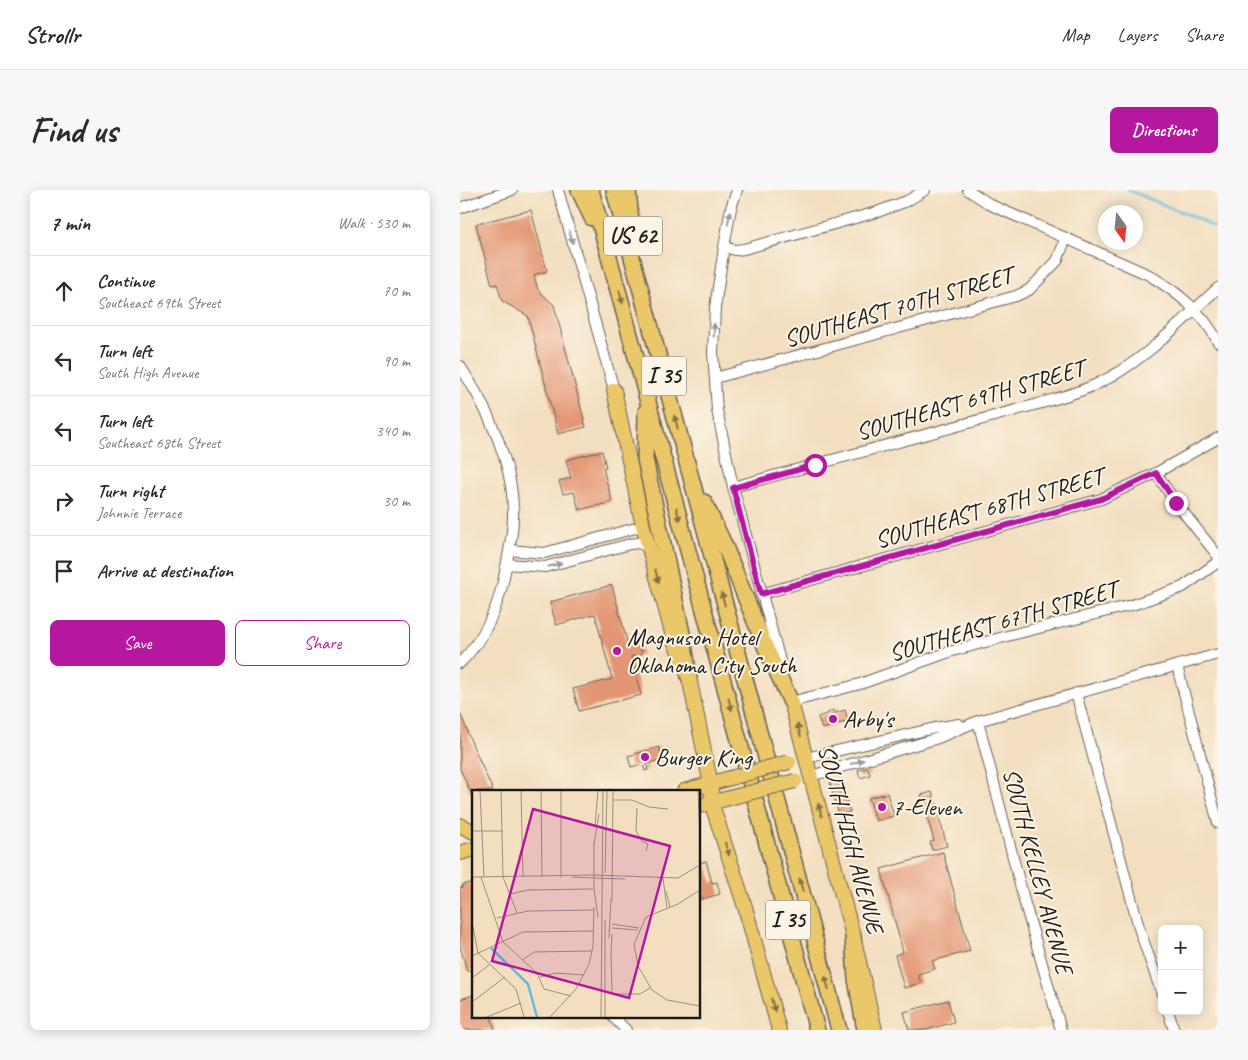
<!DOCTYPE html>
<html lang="en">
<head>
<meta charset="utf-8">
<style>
	:root { --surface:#fff; --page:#f7f7f7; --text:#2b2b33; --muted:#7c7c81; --line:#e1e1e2; --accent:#b5179e }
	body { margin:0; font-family:Caveat,sans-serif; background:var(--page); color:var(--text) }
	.controls { position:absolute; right:15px; bottom:15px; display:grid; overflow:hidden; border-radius:8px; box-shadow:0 2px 12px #0003 }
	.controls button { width:45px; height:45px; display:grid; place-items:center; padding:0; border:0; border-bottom:1px solid var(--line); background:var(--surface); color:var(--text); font:25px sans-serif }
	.compass { position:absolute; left:638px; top:15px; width:45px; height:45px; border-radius:50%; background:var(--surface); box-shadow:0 2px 12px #0003; rotate:165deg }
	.stop { position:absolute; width:15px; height:15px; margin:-11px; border:4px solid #b5179e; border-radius:50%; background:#fff }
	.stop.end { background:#b5179e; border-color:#fff; box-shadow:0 1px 5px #0008 }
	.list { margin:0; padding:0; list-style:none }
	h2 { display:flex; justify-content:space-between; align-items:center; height:65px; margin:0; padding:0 20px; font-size:21px }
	h2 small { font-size:16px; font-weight:400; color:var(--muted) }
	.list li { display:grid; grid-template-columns:32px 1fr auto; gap:15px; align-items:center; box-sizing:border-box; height:70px; padding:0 20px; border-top:1px solid var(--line) }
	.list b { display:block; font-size:19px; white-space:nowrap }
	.list p { margin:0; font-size:16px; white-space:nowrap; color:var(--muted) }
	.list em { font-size:16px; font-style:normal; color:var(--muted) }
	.actions { display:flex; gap:10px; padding:15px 20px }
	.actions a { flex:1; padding:11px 0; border:1px solid var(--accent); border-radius:8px; text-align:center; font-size:18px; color:var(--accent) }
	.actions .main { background:var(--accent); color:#fff }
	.icon { flex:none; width:28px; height:28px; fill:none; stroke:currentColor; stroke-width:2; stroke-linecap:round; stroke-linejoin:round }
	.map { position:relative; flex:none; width:758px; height:840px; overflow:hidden; border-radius:8px }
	header { display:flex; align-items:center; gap:30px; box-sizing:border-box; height:70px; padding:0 25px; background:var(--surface); border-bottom:1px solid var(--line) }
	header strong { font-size:24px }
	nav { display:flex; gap:28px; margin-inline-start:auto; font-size:18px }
	.intro { display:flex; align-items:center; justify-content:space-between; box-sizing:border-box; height:120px; padding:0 30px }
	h1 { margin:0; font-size:35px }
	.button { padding:12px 22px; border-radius:8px; background:var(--accent); color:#fff; font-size:18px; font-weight:700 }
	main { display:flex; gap:30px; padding:0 30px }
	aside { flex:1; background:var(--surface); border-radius:8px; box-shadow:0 2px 12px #0003 }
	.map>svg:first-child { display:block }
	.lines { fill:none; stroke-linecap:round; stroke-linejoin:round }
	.stream { stroke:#60bdde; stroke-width:2.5 }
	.building { fill:#e39673 }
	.minor-casing { stroke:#676055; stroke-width:12 }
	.major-casing { stroke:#676055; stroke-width:16 }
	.highway-casing { stroke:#676055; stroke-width:18 }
	.minor { stroke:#fff; stroke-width:10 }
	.major { stroke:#eac769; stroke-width:14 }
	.highway { stroke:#eac769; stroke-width:15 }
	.major-bridge-casing { stroke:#676055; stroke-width:16; stroke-linecap:butt }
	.major-bridge { stroke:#eac769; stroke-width:14 }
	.oneway { fill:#999 }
	.oneway2 { fill:#837242 }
	.route { stroke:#b5179e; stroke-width:6 }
	.poi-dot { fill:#b5179e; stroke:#fcf5e5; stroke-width:2 }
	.labels { text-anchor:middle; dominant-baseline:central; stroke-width:4; stroke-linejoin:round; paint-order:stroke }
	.shield { fill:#fcf5e5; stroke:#5f5d58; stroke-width:1 }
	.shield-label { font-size:22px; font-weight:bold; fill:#1c1c1c }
	.street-label { font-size:24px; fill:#1c1c1c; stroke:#fcf5e5 }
	.poi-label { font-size:24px; fill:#1c1c1c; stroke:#fcf5e5; text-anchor:start }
	.inset-river { fill:none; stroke:#60bdde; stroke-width:2.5 }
	.inset-road { fill:none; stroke:#9d907e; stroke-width:1 }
	.view { fill:#b5179e; fill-opacity:0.15; stroke:#b5179e; stroke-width:2.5 }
	.inset-edge { fill:none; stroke:#1c1c1c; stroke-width:2.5 }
</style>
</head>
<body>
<header>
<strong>Strollr</strong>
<nav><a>Map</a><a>Layers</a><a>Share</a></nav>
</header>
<div class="intro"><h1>Find us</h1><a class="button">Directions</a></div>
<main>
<aside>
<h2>7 min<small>Walk · 530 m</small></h2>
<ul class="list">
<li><svg class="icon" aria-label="ahead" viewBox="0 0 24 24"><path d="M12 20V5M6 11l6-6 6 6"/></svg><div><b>Continue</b><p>Southeast 69th Street</p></div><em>70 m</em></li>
<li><svg class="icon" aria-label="left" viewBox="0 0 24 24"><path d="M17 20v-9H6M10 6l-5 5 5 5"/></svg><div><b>Turn left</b><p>South High Avenue</p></div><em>90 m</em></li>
<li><svg class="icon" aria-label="left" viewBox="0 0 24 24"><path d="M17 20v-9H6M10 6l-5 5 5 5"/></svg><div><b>Turn left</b><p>Southeast 68th Street</p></div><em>340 m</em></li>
<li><svg class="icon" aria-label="right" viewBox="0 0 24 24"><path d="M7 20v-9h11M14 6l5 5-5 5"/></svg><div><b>Turn right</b><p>Johnnie Terrace</p></div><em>30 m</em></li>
<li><svg class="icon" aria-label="arrive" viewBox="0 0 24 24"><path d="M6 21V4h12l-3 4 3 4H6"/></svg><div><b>Arrive at destination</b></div></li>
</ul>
<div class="actions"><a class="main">Save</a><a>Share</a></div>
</aside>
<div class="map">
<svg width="758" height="840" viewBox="0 0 758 840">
	<rect width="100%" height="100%" fill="#fcf5e5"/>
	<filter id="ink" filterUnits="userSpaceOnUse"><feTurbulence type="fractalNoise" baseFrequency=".02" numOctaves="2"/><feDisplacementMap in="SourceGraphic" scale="10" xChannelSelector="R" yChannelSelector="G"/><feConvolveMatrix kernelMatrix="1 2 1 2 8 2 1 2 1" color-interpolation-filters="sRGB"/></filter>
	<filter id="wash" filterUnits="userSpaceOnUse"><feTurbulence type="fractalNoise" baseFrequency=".0096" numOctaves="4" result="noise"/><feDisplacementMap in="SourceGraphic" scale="20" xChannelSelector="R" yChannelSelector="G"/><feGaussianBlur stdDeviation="1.12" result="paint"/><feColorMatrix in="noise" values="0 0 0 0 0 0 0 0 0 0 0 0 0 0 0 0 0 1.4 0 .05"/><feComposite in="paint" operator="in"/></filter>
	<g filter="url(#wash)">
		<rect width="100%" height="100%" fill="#f3dec0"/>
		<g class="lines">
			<path class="stream" d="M668 0 733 27 758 39"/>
		</g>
		<g id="blocks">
			<path class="building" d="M71 20 87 81 74 85 78 100 94 115 126 237 98 244 68 126 42 111 37 94 32 95 16 34Z
				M142 261 146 277 143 278 152 312 119 320 114 302 103 304 99 291 111 288 106 270Z
				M152 395 168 455 179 452 182 464 171 467 181 505 119 521 113 499 152 489 135 424 96 435 90 412Z
				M374 520 375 523 385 520 388 531 362 539 358 527 369 523V522Z
				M0 523 8 542H7L33 601H14V610L0 579Z
				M199 557 203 569 187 574 188 580 185 581 183 574 171 577 168 566Z
				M408 578 410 585 400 588 398 580Z
				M381 590 390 622 379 625 370 593Z
				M472 602 487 656 472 660 470 652 474 651 461 605Z
				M427 603 434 626 416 631 409 608Z
				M483 662 510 761 472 771 475 779 458 784 461 793 444 798 435 765 443 762 421 679Z
				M246 671 252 693 257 692 260 704 239 710V673Z
				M14 692V780L7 781 0 756V698L3 697 2 695Z
				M14 805V826H31L35 840H0V809Z
				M488 810 494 832 466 840H449L444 822Z"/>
		</g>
	</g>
	<g filter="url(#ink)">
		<use href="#blocks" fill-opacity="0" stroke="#676055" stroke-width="1"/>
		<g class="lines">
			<g class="minor-casing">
				<path id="minor" d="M98 0 154 200
					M277 0 271 18 264 57 255 118 253 162 257 220 273 297 323 482
					M508 0 531 15 689 85C717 102 743 122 758 152
					M0 18 52 0
					M264 57 275 60 284 59 417 22 447 11 465 0
					M0 176C26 215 52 271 53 318 54 339 49 361 45 382 39 416 25 448 0 473
					M255 188 556 106 569 100 597 71 606 48
					M696 283 716 313 758 366
					M273 297 578 214C598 208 618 203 637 194 684 172 720 132 758 98
					M49 360 84 363 183 336
					M47 374 85 377 170 354 179 353 189 358
					M301 404 641 309 696 283 758 248
					M717 476 758 633
					M616 503 680 741 702 804
					M330 508 331 512 400 494 489 462 551 445 672 415 723 397 758 372
					M518 531 565 714 601 840
					M346 568 475 538 499 534
					M351 586 478 548 518 531 758 464
					M708 821 714 840
					M152 826 166 840"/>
			</g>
			<g class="major-casing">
				<path id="major" d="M154 200 183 336 214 450 229 487 249 585 254 621 285 717 319 840
					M331 512 393 746 415 840
					M224 601 267 589
					M239 616 273 607
					M0 635 14 642
					M0 663 14 659"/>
			</g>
			<g class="highway-casing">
				<path id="highway" d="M119 0 132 28
					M131 0 357 840
					M154 0 379 840
					M168 0 172 41
					M186 221 185 269 223 448 229 487
					M244 312 264 354 305 456 331 512
					M393 746 396 789 405 840"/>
			</g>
			<use href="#minor" class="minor"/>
			<use href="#major" class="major"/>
			<use href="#highway" class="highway"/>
			<g class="major-bridge-casing">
				<path id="major-bridge" d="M267 589 329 572
					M273 607 335 591"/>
			</g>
			<use href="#major-bridge" class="major-bridge"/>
		</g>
		<defs><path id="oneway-solid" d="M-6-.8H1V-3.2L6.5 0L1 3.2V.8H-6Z" transform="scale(1.25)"/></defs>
		<g class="oneway">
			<use href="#oneway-solid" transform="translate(269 28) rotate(-79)"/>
			<use href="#oneway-solid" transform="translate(111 47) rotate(74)"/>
			<use href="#oneway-solid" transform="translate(254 140) rotate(-88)"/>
			<use href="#oneway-solid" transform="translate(95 375) rotate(-14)"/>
			<use href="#oneway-solid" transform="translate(397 572) rotate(-17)"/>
		</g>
		<g class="oneway2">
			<use href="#oneway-solid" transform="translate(161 107) rotate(75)"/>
			<use href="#oneway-solid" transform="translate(216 232) rotate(-105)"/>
			<use href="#oneway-solid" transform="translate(218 324) rotate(75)"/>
			<use href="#oneway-solid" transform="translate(197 386) rotate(75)"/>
			<use href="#oneway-solid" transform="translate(263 409) rotate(-105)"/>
			<use href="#oneway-solid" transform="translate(270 514) rotate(75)"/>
			<use href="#oneway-solid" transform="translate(339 540) rotate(-105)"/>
			<use href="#oneway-solid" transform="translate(360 620) rotate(-105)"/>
			<use href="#oneway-solid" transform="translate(267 659) rotate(72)"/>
			<use href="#oneway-solid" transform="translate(341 695) rotate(-105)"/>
			<use href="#oneway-solid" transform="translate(367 793) rotate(-105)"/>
			<use href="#oneway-solid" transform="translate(313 815) rotate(75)"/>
		</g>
	</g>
	<g class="lines" filter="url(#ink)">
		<path class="route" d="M355 275 273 298 301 404 641 309 696 283 716 313"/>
	</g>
	<g class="poi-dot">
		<circle cx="157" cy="461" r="5"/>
		<circle cx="373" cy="529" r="5"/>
		<circle cx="185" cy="567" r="5"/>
		<circle cx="422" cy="617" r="5"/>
	</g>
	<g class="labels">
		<g class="shield">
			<rect x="144" y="26.5" width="58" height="39" rx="4"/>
			<rect x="181.5" y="166.5" width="45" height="39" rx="4"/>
			<rect x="305.5" y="710.5" width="45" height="39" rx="4"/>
		</g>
		<g class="shield-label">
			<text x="173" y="46">US 62</text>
			<text x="204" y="186">I 35</text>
			<text x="328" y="730">I 35</text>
		</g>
		<g class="street-label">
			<text transform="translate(438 117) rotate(-16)">SOUTHEAST 70TH STREET</text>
			<text transform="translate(510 210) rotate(-16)">SOUTHEAST 69TH STREET</text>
			<text transform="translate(529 318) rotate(-16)">SOUTHEAST 68TH STREET</text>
			<text transform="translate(543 431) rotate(-16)">SOUTHEAST 67TH STREET</text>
			<text transform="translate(391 649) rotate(75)">SOUTH HIGH AVENUE</text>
			<text transform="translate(578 681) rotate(75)">SOUTH KELLEY AVENUE</text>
		</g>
		<g class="poi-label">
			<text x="167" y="447">Magnuson Hotel<tspan x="167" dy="28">Oklahoma City South</tspan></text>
			<text x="383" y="529">Arby's</text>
			<text x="195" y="567">Burger King</text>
			<text x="432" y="617">7-Eleven</text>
		</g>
	</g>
	<g transform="translate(12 600)">
		<rect width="228" height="228" fill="#f3dec0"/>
		<path class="inset-river" d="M19 158 56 194 65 227"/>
		<path class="inset-road" d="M8 0 12 87M29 0 31 87 45 123M49 0 51 87M69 0 70 87M89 0V87M226 0 228 48M141 10H160L177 17 196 19M165 18 164 41 170 51 176 54 174 61M123 36 126 0M0 41H31M122 54 127 24M133 83 135 0M122 85 206 88 228 75M0 87 122 85M9 87 31 152 65 183 72 199 99 206M100 87 122 88M122 88 153 89M191 88 195 118M122 99V52M122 99 126 127M228 100 206 114 174 127 162 154 166 176 180 200 195 210 228 216M194 101 198 117M38 104 56 100 121 99M140 111 141 0M25 128 56 121 122 120M133 130V227M0 132 6 163 44 199 52 227M140 134 167 138M140 138 166 140M137 148 139 108M139 164 140 204H168L178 198M139 164 140 144M0 166 51 142 122 141M50 170 62 162 120 161M68 187 83 183 112 185M0 188 17 175M0 212 33 187M15 227 49 213M78 227 104 199 117 174 121 156 122 117M129 227 131 0"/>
		<path class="view" d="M61 19 198 56 157 208 20 171Z"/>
		<rect width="228" height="228" class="inset-edge"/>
	</g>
</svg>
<div class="controls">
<button>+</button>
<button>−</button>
</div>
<svg class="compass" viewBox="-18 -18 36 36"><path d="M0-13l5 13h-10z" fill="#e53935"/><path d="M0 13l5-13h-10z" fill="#7c7c81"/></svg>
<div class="stop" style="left:355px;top:275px"></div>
<div class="stop end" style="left:716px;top:313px"></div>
</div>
</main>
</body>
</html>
